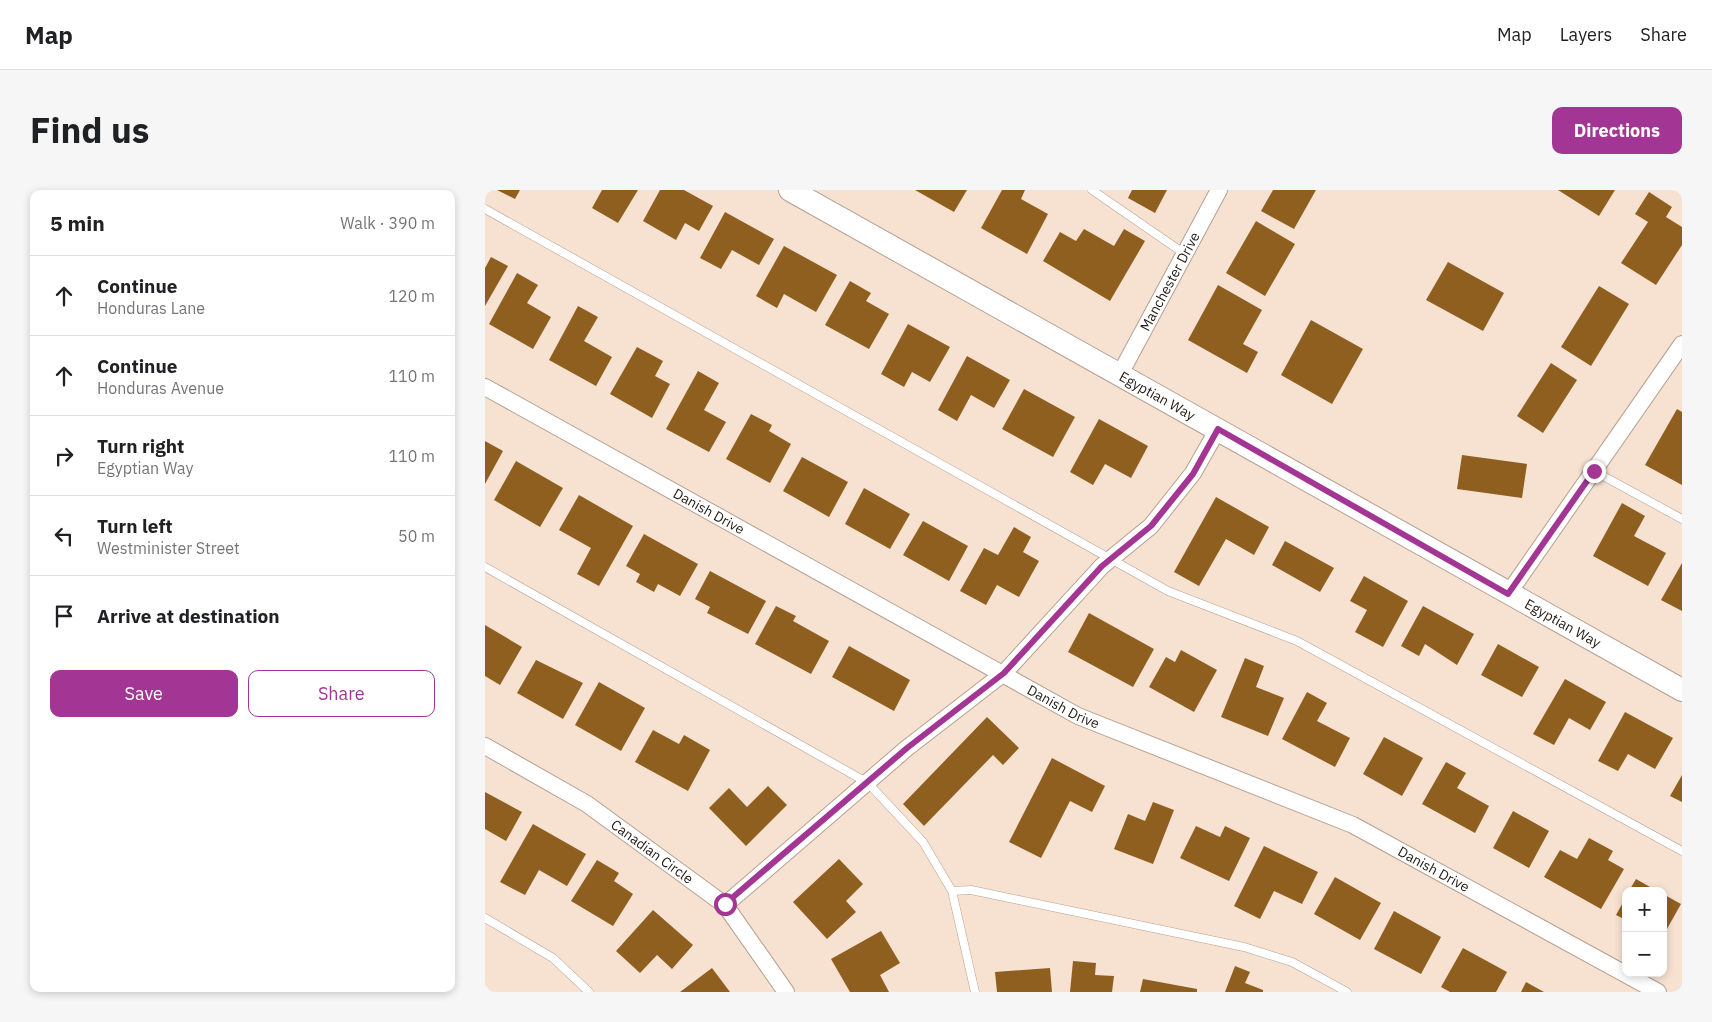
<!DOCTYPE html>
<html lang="en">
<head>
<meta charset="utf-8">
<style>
	:root { --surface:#fff; --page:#f6f6f6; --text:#202124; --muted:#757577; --line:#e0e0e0; --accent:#a33695 }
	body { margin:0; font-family:"IBM Plex Sans",sans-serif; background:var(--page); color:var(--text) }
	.controls { position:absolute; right:15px; bottom:15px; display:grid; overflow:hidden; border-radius:10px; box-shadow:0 2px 8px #0003 }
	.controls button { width:45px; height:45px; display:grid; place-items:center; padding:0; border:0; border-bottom:1px solid var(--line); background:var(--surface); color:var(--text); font:25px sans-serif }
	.stop { position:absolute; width:15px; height:15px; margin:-11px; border:4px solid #a33695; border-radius:50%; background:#fff }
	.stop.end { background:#a33695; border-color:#fff; box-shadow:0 1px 5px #0008 }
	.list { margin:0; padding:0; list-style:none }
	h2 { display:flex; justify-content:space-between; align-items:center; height:65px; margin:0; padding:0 20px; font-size:21px }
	h2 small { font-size:16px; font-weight:400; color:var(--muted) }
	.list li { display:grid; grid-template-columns:32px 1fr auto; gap:15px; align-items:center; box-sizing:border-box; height:80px; padding:0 20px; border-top:1px solid var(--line) }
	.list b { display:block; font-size:19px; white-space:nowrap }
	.list p { margin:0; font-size:16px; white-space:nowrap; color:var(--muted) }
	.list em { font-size:16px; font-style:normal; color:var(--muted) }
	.actions { display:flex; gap:10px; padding:15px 20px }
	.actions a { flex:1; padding:11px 0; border:1px solid var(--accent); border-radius:10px; text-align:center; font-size:18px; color:var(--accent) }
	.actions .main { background:var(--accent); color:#fff }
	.icon { flex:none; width:28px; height:28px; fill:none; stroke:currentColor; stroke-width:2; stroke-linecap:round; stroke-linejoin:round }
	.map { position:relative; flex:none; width:1197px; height:802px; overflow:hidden; border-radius:10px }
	header { display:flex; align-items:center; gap:30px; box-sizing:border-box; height:70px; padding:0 25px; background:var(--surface); border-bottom:1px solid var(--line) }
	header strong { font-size:24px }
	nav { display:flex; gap:28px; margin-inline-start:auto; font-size:18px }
	.intro { display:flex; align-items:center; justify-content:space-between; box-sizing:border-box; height:120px; padding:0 30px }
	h1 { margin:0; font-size:35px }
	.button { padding:12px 22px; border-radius:10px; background:var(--accent); color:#fff; font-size:18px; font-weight:700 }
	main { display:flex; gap:30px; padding:0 30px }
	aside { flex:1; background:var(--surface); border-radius:10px; box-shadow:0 2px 8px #0003 }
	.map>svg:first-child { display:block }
	.building { fill:#8f5f20 }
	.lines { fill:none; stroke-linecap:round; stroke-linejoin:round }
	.lane-casing { stroke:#b4a091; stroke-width:9 }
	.street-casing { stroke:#b4a091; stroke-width:18 }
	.secondary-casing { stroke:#b4a091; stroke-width:24 }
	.lane { stroke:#fff; stroke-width:8 }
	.street { stroke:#fff; stroke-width:16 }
	.secondary { stroke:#fff; stroke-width:22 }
	.route { stroke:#a33695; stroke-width:6 }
	.labels { text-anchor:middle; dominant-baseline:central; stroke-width:4; stroke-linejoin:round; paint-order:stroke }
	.street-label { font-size:14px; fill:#231b16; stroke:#fff }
</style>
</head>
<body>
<header>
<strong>Map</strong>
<nav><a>Map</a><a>Layers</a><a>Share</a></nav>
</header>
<div class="intro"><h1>Find us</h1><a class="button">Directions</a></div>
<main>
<aside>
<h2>5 min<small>Walk · 390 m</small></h2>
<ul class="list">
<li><svg class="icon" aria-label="ahead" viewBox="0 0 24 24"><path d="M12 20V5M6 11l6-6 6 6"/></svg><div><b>Continue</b><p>Honduras Lane</p></div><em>120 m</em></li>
<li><svg class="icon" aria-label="ahead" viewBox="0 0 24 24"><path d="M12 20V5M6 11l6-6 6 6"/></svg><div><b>Continue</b><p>Honduras Avenue</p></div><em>110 m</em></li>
<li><svg class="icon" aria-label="right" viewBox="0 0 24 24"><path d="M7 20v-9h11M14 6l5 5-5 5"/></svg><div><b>Turn right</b><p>Egyptian Way</p></div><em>110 m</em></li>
<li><svg class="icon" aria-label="left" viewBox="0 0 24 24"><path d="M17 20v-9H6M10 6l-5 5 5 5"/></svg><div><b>Turn left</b><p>Westminister Street</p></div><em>50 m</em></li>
<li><svg class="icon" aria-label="arrive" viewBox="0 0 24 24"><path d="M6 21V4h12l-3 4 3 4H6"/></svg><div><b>Arrive at destination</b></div></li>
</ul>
<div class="actions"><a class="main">Save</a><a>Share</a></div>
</aside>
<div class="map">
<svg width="1197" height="802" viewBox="0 0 1197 802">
	<rect width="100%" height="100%" fill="#f7e2d2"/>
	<path class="building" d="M12 0H35L30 9Z
		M117 0H153L133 33 107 18Z
		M175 0H199L228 16 214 41 200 33 191 50 158 31Z
		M430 0H482L469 22Z
		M517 0H540L536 9 563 24 542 64 496 38Z
		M647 0H682L670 23 643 8Z
		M788 0H831L809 39 776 21Z
		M1073 0H1130L1114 26Z
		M1164 2 1187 17 1181 27 1197 37V55L1171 95 1136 73 1163 32 1150 24Z
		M240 22 289 49 274 75 247 60 236 79 215 68Z
		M771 31 810 54 780 106 741 83Z
		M599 39 629 56 639 39 660 51 625 111 558 71 575 42 591 51Z
		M299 56 352 85 331 122 299 104 292 118 271 106Z
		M6 67 23 76 0 116V78Z
		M963 72 1019 103 998 141 941 110Z
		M32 83 53 95 42 113 66 127 48 159 4 134Z
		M365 91 386 103 381 111 404 124 384 159 340 135Z
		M733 95 777 120 758 154 773 162 762 183 703 150Z
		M1114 96 1144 114 1106 176 1076 157Z
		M93 116 113 127 99 151 127 167 111 196 64 170Z
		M826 130 878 159 847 214 796 185Z
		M423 134 465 157 445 192 427 182 419 197 396 184Z
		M152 157 178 171 170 186 185 194 167 228 125 204Z
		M482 166 525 190 509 218 486 205 472 231 453 220Z
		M1066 173 1092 190 1058 243 1032 226Z
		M213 181 234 193 219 220 241 232 224 262 181 239Z
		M539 199 590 227 568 267 517 239Z
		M1192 219 1197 222V295L1160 275Z
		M266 224 287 235 284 241 306 254 285 293 241 269Z
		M614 229 663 256 646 288 620 274 608 295 585 282Z
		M0 251 18 261 0 294Z
		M977 265 1042 274 1037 308 972 299Z
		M317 267 363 292 344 327 298 301Z
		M31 271 78 298 55 337 9 310Z
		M379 298 425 324 405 359 360 334Z
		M94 305 148 336 114 396 92 384 106 358 74 340Z
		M731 307 784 337 769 365 741 349 714 396 689 382Z
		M1137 313 1160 326 1149 346 1181 363 1163 396 1108 366Z
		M438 331 483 356 464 391 418 365Z
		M529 337 546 347 538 362 554 371 534 407 512 395 501 415 475 401 499 358 513 365Z
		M159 344 213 374 195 406 173 394 169 402 151 392 155 384 141 376Z
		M800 351 849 378 835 402 787 375Z
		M1197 373V421L1176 410Z
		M225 381 281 411 263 444 222 423 225 417 210 409Z
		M879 386 923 411 898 457 870 442 882 420 865 411Z
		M291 416 311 426 308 431 344 451 326 484 270 454Z
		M938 416 989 444 972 475 940 454 934 466 916 456Z
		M604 423 669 459 648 497 583 462Z
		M0 435 37 457 15 495 0 486Z
		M1013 454 1054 477 1037 507 996 485Z
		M364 456 425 490 409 521 347 487Z
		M696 460 732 480 709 522 664 497 681 467 690 472Z
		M760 468 779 476 771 497 799 508 783 546 736 527Z
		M51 470 98 493 78 529 32 503Z
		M1080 489 1121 512 1105 540 1084 528 1069 555 1048 544Z
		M114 492 160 518 136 561 90 535Z
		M822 502 842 513 832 531 865 548 850 577 797 549Z
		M1140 522 1188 548 1170 579 1143 564 1133 581 1113 571Z
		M502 527 534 558 518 575 508 565 439 636 418 614Z
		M168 540 194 554 199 545 225 560 203 601 150 572Z
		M899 547 938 568 917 606 878 584Z
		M567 568 620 596 607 622 585 611 556 668 524 652Z
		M961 572 981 583 972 598 1004 616 990 643 937 614Z
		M1197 585V612L1185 606Z
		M283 596 302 615 261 656 224 618 244 598 262 617Z
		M0 602 37 622 21 651 0 639Z
		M668 612 689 620 668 674 629 659 643 624 660 631Z
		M1028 621 1064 641 1044 678 1008 658Z
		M48 634 101 664 82 696 54 680 40 705 15 692Z
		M711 636 735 647 740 636 765 648 744 691 695 668Z
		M1104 648 1128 661 1123 670 1139 679 1116 719 1059 687 1075 660 1092 669Z
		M779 656 833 682 817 714 789 701 775 729 749 716Z
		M354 669 378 694 361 711 371 722 342 749 308 712Z
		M112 670 134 683 129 691 148 704 128 736 86 711Z
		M850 687 896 713 875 750 829 724Z
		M1151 689 1172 701H1144Z
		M1178 704 1196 714 1178 746Z
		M1141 707V730L1131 725Z
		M168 720 208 755 187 779 172 765 155 783 131 761Z
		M909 721 956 747 936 784 889 759Z
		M396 741 415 773 395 785 404 802H365L346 769Z
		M978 758 1022 782 1011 802H965L956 797Z
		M588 771 611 773 610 785 629 786 627 802H585Z
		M750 776 765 782 760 793 778 800V802H740Z
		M227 778 245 802H195Z
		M565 778 567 802H512L510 782Z
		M658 789 712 799V802H655Z
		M1041 792 1059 802H1036Z"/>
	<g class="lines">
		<g class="lane-casing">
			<path id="lane" d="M607 0 700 64
				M0 19 683 401 812 451 1197 661
				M1109 281 1197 329
				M0 377 383 593 438 652 467 701 490 802
				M467 701 486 700 759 757 807 772 862 802
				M0 728 68 768 104 802"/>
		</g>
		<g class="street-casing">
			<g id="street">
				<path id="s1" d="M635 184 734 0"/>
				<path id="s2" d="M0 197 593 526 868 635 1173 802"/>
				<path d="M1023 404 1197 154"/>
				<path id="s3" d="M0 556 102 614 240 715 301 802"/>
				<path d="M240 715 422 558 519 483 617 376 666 336 708 283 733 239"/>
			</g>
		</g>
		<g class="secondary-casing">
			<g id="secondary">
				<path id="s4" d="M305 0 1197 500"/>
			</g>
		</g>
		<use href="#lane" class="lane"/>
		<use href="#street" class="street"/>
		<use href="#secondary" class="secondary"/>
	</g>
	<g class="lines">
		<path class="route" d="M240 714 422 558 519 483 617 376 666 336 708 284 733 239 1023 404 1109 281"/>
	</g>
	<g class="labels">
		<g class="street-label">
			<text stroke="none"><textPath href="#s1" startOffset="105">Manchester Drive</textPath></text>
			<text stroke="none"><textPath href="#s4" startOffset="421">Egyptian Way</textPath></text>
			<text stroke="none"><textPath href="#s2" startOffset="256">Danish Drive</textPath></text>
			<text stroke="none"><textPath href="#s4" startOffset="886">Egyptian Way</textPath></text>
			<text stroke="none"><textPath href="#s2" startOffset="661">Danish Drive</textPath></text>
			<text stroke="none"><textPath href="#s3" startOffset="198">Canadian Circle</textPath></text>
			<text stroke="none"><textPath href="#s2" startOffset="1066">Danish Drive</textPath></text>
		</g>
	</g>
</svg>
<div class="controls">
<button>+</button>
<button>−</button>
</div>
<div class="stop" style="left:240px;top:714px"></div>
<div class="stop end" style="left:1109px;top:281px"></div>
</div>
</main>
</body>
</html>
